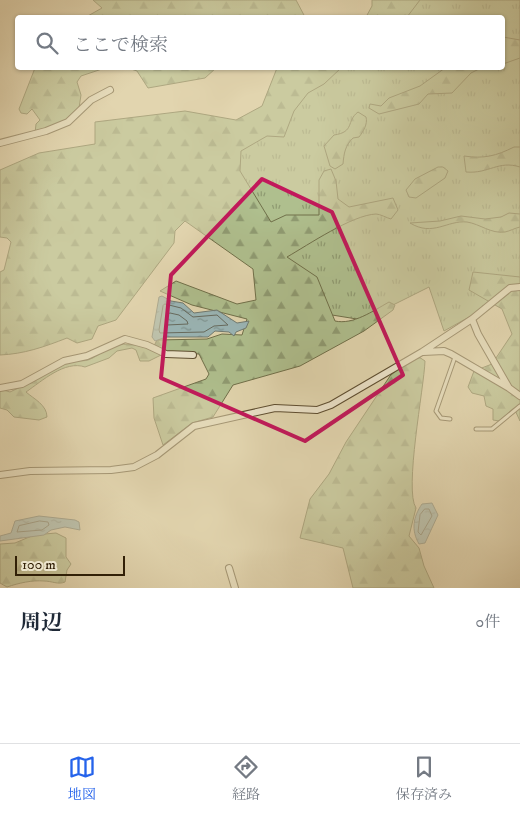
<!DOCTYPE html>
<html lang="ja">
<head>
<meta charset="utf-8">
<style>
	:root { --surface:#fff; --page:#f6f6f7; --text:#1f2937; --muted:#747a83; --line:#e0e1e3; --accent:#2563eb }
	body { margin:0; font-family:"IM FELL DW Pica","Noto Serif JP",serif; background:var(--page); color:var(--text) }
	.scale { position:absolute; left:15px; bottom:12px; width:110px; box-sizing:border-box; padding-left:5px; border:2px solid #322007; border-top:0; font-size:14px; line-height:18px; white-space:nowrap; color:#322007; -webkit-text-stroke:4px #ece4cb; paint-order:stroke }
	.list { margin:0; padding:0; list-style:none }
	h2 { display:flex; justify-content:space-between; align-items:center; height:65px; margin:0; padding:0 20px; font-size:21px }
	h2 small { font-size:16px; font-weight:400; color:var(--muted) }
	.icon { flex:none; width:28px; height:28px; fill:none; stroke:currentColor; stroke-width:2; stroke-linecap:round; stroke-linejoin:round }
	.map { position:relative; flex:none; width:520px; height:588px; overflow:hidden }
	.search { position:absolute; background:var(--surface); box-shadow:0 1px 4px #0004; left:15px; right:15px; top:15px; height:55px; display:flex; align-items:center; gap:12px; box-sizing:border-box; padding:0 18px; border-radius:5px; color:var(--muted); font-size:19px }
	.sheet { height:155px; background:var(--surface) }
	nav { display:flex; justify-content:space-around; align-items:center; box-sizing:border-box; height:70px; border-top:1px solid var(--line); background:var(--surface); font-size:14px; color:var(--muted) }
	nav a { display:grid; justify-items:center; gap:2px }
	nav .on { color:var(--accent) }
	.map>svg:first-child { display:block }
	.grass { fill:url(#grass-tufts); stroke:#70704a }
	.forest { fill:url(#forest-firs); stroke:#70704a }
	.water { fill:url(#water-ripples); stroke:#707a71 }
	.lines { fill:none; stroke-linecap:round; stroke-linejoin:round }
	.shore { stroke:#666b5f; stroke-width:1 }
	.lane-casing { stroke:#5e4e31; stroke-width:5 }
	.street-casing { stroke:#5e4e31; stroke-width:8 }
	.lane { stroke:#ece4cb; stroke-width:3 }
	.street { stroke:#ece4cb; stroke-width:6 }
	.marked { fill:none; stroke:#c2185b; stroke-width:4; stroke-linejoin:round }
</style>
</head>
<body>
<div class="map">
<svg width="520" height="588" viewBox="0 0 520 588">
	<defs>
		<pattern id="grass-tufts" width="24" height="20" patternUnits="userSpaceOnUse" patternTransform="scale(1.25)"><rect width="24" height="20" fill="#afbf8e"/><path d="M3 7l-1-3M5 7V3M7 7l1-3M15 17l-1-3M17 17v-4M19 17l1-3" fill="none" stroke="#8f9b72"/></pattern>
		<pattern id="forest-firs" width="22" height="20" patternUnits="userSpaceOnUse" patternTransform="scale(1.25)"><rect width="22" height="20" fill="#afbf8e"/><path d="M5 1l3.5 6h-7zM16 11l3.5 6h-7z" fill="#8f9b72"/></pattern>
		<pattern id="water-ripples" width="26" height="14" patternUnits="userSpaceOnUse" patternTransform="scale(1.25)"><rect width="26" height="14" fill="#9ab6b7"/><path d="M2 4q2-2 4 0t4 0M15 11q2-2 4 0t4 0" fill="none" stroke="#7e9493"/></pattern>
	</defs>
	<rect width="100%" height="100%" fill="#e2d6af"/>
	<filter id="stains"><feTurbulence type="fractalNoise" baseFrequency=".004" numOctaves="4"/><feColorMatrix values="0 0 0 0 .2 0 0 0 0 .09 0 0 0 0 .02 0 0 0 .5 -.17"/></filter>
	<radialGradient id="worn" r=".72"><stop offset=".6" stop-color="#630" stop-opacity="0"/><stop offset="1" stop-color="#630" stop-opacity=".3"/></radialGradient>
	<path class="grass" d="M416 0H520V297L496 302 444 331 429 287 363 320 332 315 262 234 233 156 326 68H502V18L388 17Z"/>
	<path class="forest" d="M93 0H296L305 17H86L102 8Z
		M372 0H420L407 17H366L372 6Z
		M503 37 520 40V58L503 64Z
		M35 68H105L81 76 77 82 81 95 79 108 66 120 35 133 36 124 40 120 32 109 27 114 21 113 19 109Z
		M128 68H216L205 78 148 88 137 71Z
		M277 68H341L324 84 308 93 294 111 284 137 267 136 241 151 240 171 271 222 286 215H319V180L324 171 331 169 336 181 338 199 349 207 393 198 398 210 391 219C387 218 380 214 376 214 352 215 308 245 287 257L317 277 335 321C353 325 373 311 389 302L395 305 393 310 364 331 300 366 233 385 213 417 192 423 163 445 154 418 153 398 206 379 209 374 199 354 165 353 149 361H140L136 350 132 348 117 351 109 358 85 367C65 360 42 381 26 392 34 399 47 405 47 417L39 420 14 417 7 410 0 408V389L10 392C29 384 46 371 65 363 73 359 81 362 88 360 99 356 107 347 119 345 131 342 142 348 154 346L157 340 207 339 222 334 242 335 247 319 192 305 160 291 176 281 237 304 256 300 253 269 185 221 175 231 174 243 116 320 98 326 92 339 77 343 67 338C44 347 24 354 0 355V272L4 270 11 242 7 238 0 237V170L39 153 95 144V122L185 111 236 120 262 106Z
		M445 68H481L471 73 452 93 428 94 419 104 379 114 369 108 370 104 381 106 389 98 420 86Z
		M358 112 366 117C368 124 363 132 359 137L353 138C345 146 344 153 343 164L335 169 330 166 324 146 334 135C355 132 346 121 358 112Z
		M514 147H520V167C498 160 489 174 466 172L464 156C484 159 496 156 514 147Z
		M438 167H443L448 171 445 178 416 198 409 197 406 190 415 179Z
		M509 213 520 214V227C515 228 510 231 505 232 491 234 480 224 467 222 447 220 433 237 410 223L440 221 461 216 485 219 501 217Z
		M473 272 520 277V421L514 408 499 421 493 420V409L486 406 484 396 472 393 468 387 474 371 492 364 512 334 502 309 469 290Z
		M419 357 425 361C424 388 404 490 416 508L409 536 419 548 424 566 434 588H353L343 548 300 538 310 499 329 474 346 442 390 376 399 368Z
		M56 533 66 538V557L71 564 67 570 65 582C58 585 52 581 44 581 32 580 19 583 7 587L0 583V544L15 543 34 535Z"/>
	<path class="water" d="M162 296 171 301 183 303 194 313 217 310 237 323 249 321 246 328 236 332 234 336 229 332 215 331 208 337H166L155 341 152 337 159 297Z
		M432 503 438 515 425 543 419 544C411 530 413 517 422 504Z
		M39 516 75 520 79 522 80 530 65 527 51 530 44 535 0 541V536L11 533 15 521Z"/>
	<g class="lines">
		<path class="shore" d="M165 304 181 308 193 317 217 315 228 325 214 326 204 332 160 333 159 330 163 306Z
			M170 313 179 315 187 321 188 324 167 325 168 315Z
			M425 509H429L432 516 421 535 418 532 420 515Z
			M40 521 48 522 49 525 42 530 17 532 19 526Z"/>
		<g class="lane-casing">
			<path id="lane" d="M450 419 441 418 436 411 455 357
				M476 429H492L520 406"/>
		</g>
		<g class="street-casing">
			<path id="street" d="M0 143 46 131 68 122 91 100 110 90
				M472 319 478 334 509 388 520 396
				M423 352 444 351 451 354 509 388
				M0 388 22 384 64 361 87 356 125 339 147 345 166 354 193 355
				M0 475 30 471 111 470 134 467 157 455 194 426 275 408 317 410 331 405 422 352 472 319 510 288 520 287
				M229 568 235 588"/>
		</g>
		<use href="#lane" class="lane"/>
		<use href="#street" class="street"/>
	</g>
	<path d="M0 0H520V588H0ZM262 179 332 212 403 375 305 441 161 378 171 275Z" fill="#e2d6af" fill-opacity=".55" fill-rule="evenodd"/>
	<path class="marked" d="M262 179 332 212 403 375 305 441 161 378 171 275Z"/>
	<rect width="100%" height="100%" filter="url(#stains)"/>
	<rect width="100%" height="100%" fill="url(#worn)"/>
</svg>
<div class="scale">100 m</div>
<div class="search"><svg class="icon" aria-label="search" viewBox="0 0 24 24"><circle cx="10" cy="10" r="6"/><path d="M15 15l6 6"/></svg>ここで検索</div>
</div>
<section class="sheet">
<h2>周辺<small>0件</small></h2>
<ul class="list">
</ul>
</section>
<nav>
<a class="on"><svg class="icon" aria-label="map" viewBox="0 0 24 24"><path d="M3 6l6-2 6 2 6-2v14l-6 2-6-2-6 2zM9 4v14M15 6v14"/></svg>地図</a>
<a><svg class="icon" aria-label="directions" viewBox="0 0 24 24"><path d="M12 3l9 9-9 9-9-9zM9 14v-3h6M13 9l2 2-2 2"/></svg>経路</a>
<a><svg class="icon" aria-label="saved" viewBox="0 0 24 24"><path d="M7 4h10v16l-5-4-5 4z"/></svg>保存済み</a>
</nav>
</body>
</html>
